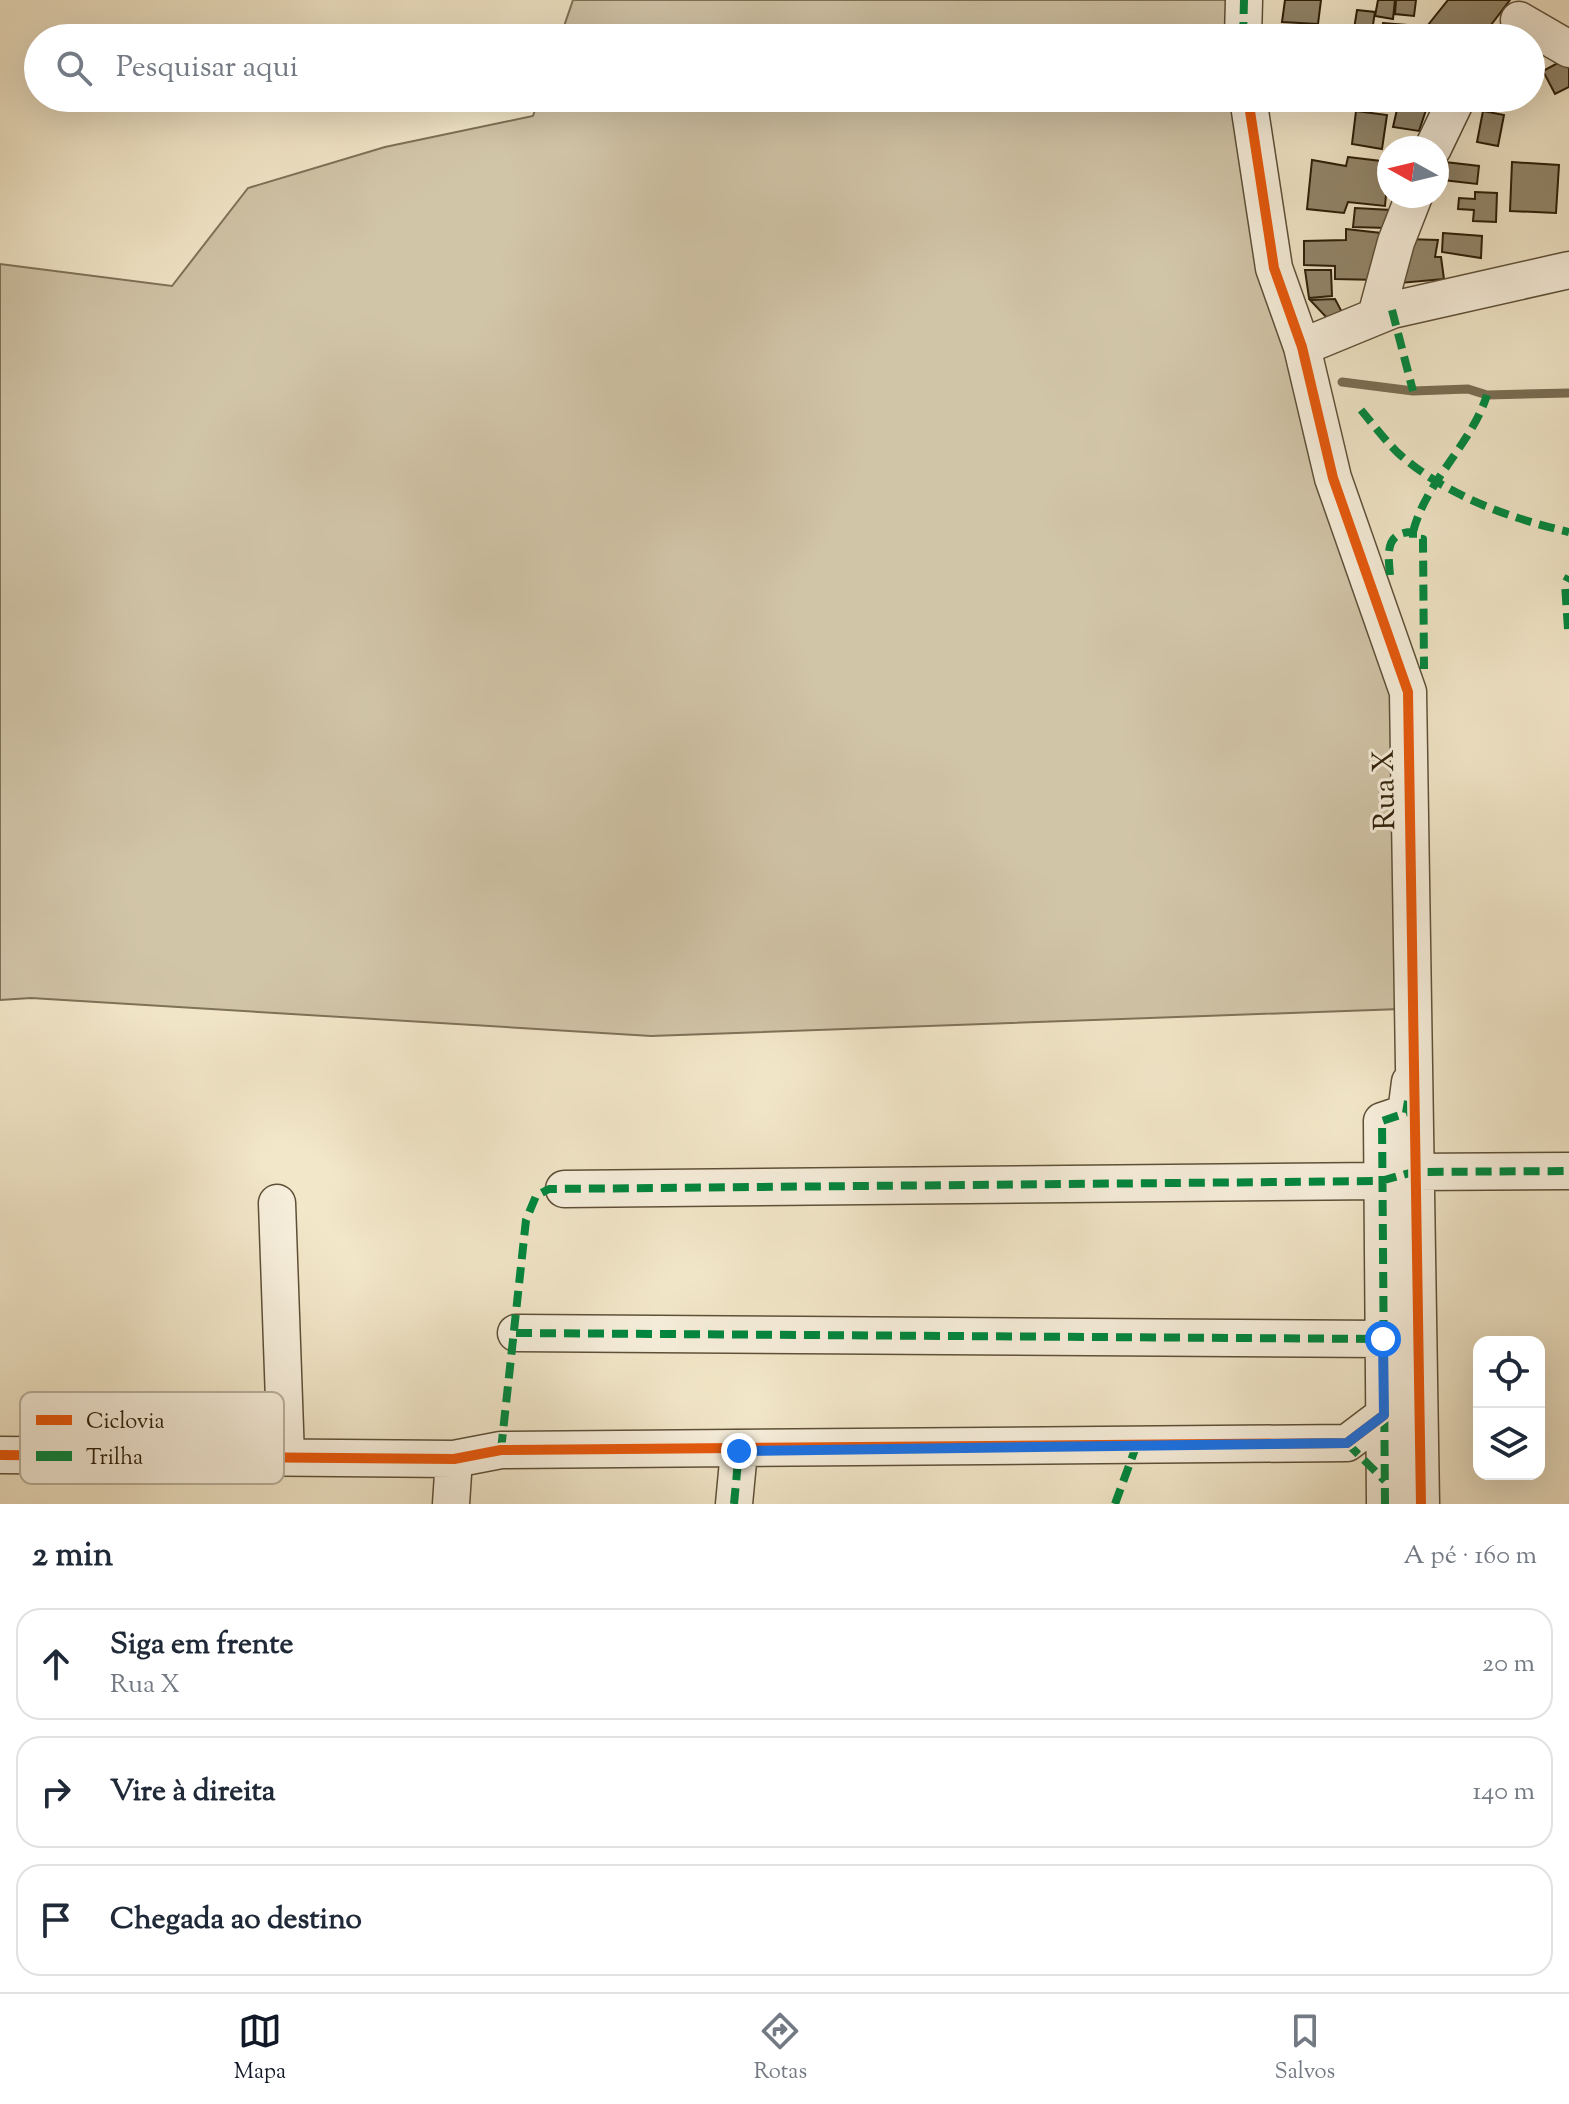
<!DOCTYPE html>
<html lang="pt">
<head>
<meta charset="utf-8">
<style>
	:root { --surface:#fff; --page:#f6f6f7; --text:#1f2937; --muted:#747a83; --line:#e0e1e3; --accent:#111827 }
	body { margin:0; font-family:"Sorts Mill Goudy",serif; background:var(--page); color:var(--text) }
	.controls { position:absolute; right:24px; bottom:24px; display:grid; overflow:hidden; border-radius:16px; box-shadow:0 8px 32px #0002 }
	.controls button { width:72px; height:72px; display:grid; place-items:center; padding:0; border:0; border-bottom:2px solid var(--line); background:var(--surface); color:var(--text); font:40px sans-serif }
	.compass { position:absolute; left:1377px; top:136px; width:72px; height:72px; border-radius:50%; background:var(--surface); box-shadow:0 8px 32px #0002; rotate:278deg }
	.stop { position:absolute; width:24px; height:24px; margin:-18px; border:6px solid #1a73e8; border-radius:50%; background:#fff }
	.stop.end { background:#1a73e8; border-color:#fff; box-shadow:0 2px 8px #0008 }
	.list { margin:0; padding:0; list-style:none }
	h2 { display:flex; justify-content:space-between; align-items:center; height:104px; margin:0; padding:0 32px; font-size:34px }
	h2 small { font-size:26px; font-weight:400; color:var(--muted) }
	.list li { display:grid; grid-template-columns:52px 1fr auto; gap:24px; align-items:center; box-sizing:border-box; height:112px; margin:0 16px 16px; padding:0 16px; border:2px solid var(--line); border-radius:24px }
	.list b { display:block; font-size:30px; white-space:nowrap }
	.list p { margin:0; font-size:26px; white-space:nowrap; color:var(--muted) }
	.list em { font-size:26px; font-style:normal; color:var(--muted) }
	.icon { flex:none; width:44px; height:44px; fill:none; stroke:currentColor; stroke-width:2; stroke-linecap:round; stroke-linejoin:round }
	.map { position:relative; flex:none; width:1569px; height:1504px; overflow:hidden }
	.search { position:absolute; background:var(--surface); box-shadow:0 8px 32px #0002; left:24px; right:24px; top:24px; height:88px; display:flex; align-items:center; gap:20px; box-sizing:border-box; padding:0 28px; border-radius:44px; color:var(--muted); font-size:30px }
	.sheet { height:488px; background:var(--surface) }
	nav { display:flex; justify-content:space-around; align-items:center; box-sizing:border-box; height:112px; border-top:2px solid var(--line); background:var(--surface); font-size:22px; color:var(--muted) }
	nav a { display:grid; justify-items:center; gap:4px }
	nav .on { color:var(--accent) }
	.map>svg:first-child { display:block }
	.green { fill:#d1c5a8; stroke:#7f7258; stroke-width:2 }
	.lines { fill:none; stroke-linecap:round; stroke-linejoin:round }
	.stream { stroke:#7b6e54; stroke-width:9 }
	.building { fill:#93876c; stroke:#2d1e08; stroke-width:2 }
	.minor-casing { stroke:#5e5038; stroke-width:39 }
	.minor { stroke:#f7efdc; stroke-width:36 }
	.quiet { stroke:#00873e; stroke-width:8; stroke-dasharray:16 8; stroke-linecap:butt }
	.cycleway-casing { stroke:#f7efdc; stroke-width:15 }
	.cycleway { stroke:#e8590c; stroke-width:10 }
	.route { stroke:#1a73e8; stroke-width:10 }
	.labels { text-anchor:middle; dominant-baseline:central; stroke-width:6; stroke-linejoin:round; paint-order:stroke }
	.street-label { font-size:30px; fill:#2d1e08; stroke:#f7efdc }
	.key { fill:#f7efdc; stroke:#bab09c; stroke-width:2 }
	.key-label { font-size:22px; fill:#2d1e08 }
</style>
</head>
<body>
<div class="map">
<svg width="1569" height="1504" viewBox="0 0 1569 1504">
	<rect width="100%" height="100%" fill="#f2e7c9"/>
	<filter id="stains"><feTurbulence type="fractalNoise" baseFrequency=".0025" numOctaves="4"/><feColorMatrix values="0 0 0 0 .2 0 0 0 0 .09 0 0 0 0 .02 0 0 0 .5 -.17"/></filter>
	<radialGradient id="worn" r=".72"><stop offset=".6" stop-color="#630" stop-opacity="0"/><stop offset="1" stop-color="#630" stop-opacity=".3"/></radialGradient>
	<path class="green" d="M573 0H1227L1226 38H560Z
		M539 98H1235L1400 713V1009L651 1036 31 998 0 1000V264L172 286 248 188 385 147 533 116Z"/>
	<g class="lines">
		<path class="stream" d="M1342 382 1413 391 1468 389 1487 395 1569 393"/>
	</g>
	<path class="building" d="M1285 0H1321L1318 24 1282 22Z
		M1378 0H1395L1393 19 1375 16Z
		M1396 0H1416L1414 16 1395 14Z
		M1448 0H1510L1481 38H1445L1428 25Z
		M1357 10 1375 12 1372 31 1354 29Z
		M1383 23 1419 26 1417 38H1380Z
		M1351 30 1374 33 1373 38H1350Z
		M1565 59 1569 67V87L1555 94 1543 71Z
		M1407 98H1433L1427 107 1406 103Z
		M1398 105 1426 110 1419 131 1393 127Z
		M1356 111 1387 115 1382 149 1352 144Z
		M1483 111 1504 115 1498 146 1477 142Z
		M1348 157 1389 162 1385 206 1348 202 1344 213 1307 209 1312 160 1346 166Z
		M1445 162 1479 166 1477 184 1443 180Z
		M1512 162 1559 165 1556 213 1510 211Z
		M1475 192 1497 193 1496 222 1473 221 1474 210 1458 209 1459 198 1475 199Z
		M1355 208 1391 210 1387 228 1353 227Z
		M1346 229 1381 233 1379 280 1335 279V266L1304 265V241L1346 240Z
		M1443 233 1482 236 1481 258 1442 252Z
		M1405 239 1438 240 1435 257H1441L1444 279 1400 283Z
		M1305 270H1331L1332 296 1309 298Z
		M1335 299 1345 318 1328 319 1310 300Z"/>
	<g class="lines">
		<g class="minor-casing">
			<path id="minor" d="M1519 20 1569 49
				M1243 38 1244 0
				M1248 98 1274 268 1302 347 1333 478 1408 692 1421 1504
				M1433 148 1457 98
				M1376 316 1396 242 1414 196
				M1302 347 1392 310 1569 270
				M564 1189 1381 1181 1413 1172 1569 1171
				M277 1203 286 1457
				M516 1333 1383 1339
				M0 1455 454 1459 501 1450 1347 1443 1384 1415
				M451 1504 454 1459
				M734 1504 739 1451
				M1385 1504 1382 1121 1406 1113 1410 1082"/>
		</g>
		<use href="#minor" class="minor"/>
		<path class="quiet" d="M1243 38 1244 0
			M1392 310 1413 391
			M1361 410C1372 423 1384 439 1397 452 1444 495 1509 518 1569 532
			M1413 532C1426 481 1471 445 1487 395
			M1390 575C1388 553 1385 532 1413 532V538L1423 539 1424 669
			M1568 629 1565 584 1569 576
			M516 1333 1383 1339
			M1347 1443 1385 1481
			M501 1450 526 1220 536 1196 549 1189 1381 1181 1413 1172 1569 1171
			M734 1504 739 1451
			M1115 1504 1137 1444
			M1385 1504 1382 1121 1406 1113 1408 1101"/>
		<g class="cycleway-casing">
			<path id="cycleway" d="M1248 98 1274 268 1302 347 1333 478 1408 692 1421 1504
				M0 1455 454 1459 501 1450 1347 1443 1384 1415"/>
		</g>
		<use href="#cycleway" class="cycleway"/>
	</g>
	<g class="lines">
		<path class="route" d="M739 1451 1347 1443 1384 1415 1383 1339"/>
	</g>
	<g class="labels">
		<g class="street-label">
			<text transform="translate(1386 790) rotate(-91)">Rua X</text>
		</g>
	</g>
	<rect x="20" y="1392" width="264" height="92" rx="12" class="key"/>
	<rect x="36" y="1415" width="36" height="10" fill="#e8590c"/>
	<rect x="36" y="1451" width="36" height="10" fill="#00873e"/>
	<g class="key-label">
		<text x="86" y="1428">Ciclovia</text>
		<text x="86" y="1464">Trilha</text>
	</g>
	<rect width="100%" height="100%" filter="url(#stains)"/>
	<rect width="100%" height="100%" fill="url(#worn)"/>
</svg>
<div class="controls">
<button><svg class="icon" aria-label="locate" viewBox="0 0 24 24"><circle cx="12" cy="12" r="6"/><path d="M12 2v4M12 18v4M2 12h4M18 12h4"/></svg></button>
<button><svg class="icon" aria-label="layers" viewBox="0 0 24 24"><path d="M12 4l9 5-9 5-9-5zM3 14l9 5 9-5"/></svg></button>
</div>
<svg class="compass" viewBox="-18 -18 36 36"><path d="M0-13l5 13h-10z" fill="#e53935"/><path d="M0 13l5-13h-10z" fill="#747a83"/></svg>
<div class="stop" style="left:1383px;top:1339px"></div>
<div class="stop end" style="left:739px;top:1451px"></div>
<div class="search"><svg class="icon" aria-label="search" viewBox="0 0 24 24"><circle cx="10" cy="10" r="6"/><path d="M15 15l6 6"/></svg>Pesquisar aqui</div>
</div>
<section class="sheet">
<h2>2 min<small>A pé · 160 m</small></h2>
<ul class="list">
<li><svg class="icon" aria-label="ahead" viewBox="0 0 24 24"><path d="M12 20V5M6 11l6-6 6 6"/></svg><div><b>Siga em frente</b><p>Rua X</p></div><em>20 m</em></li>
<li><svg class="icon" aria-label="right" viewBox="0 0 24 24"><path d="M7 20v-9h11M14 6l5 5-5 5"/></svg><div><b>Vire à direita</b></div><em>140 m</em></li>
<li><svg class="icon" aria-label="arrive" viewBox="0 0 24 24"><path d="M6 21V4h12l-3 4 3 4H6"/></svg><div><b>Chegada ao destino</b></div></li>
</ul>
</section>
<nav>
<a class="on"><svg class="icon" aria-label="map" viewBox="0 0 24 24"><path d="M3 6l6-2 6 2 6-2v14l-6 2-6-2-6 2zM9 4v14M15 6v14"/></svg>Mapa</a>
<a><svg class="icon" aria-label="directions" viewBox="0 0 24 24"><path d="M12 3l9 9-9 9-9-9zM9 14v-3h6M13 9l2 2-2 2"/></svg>Rotas</a>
<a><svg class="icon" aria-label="saved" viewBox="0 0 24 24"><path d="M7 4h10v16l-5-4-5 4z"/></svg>Salvos</a>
</nav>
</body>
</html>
